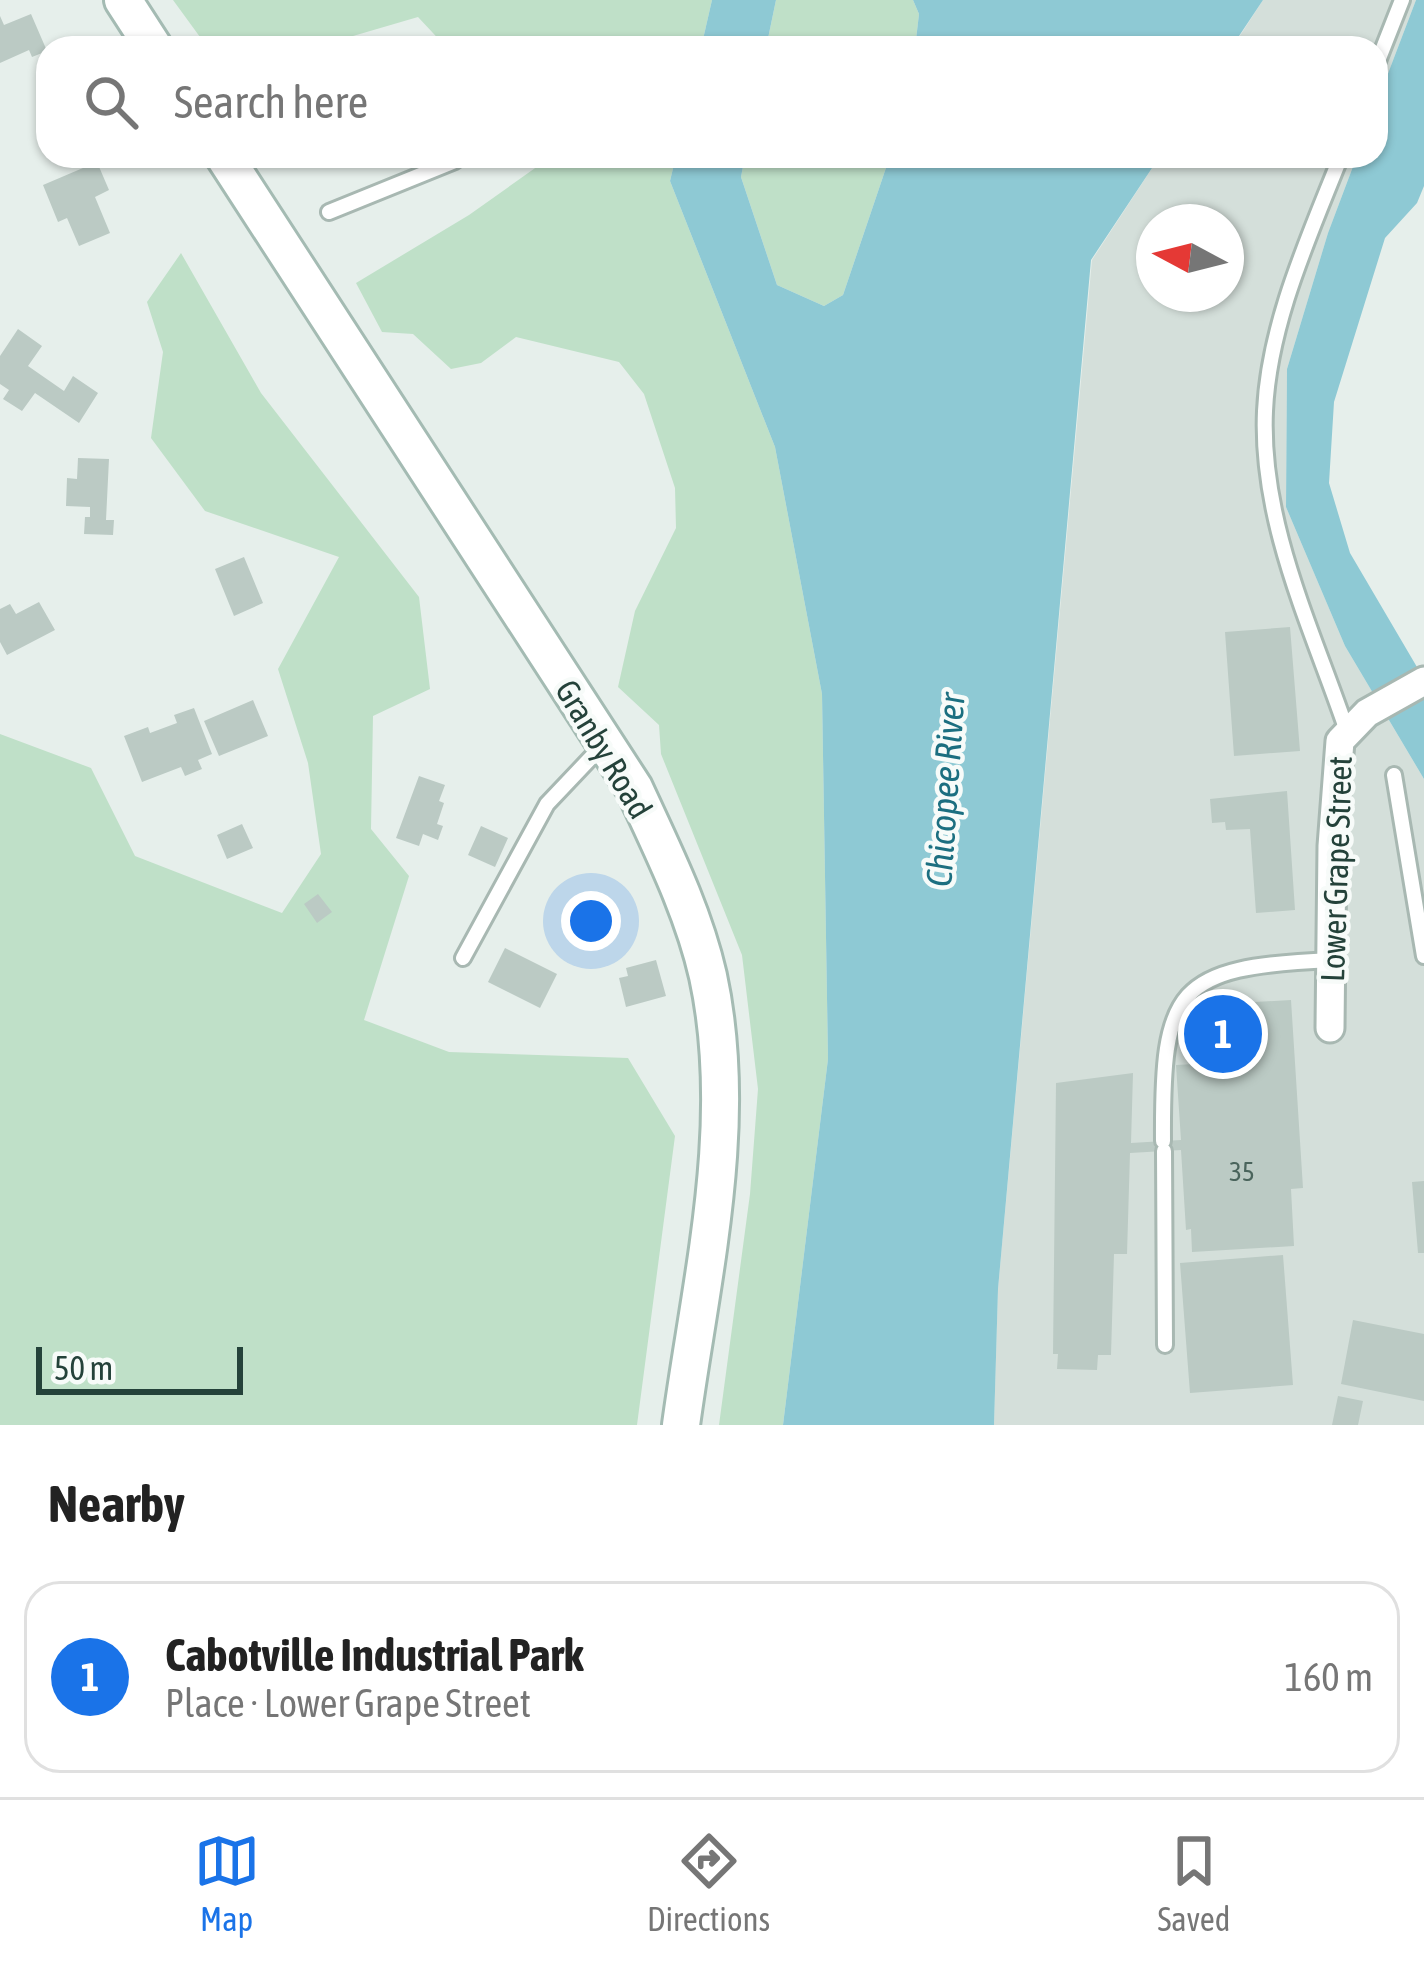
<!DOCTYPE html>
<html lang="en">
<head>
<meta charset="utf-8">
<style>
	:root { --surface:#fff; --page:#f6f6f6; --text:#222; --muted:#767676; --line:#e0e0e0; --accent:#1a73e8 }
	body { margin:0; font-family:"Asap Condensed",sans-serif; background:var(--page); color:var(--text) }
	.compass { position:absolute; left:1136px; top:204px; width:108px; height:108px; border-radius:50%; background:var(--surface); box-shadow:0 3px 9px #0004; rotate:277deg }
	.scale { position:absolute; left:36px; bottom:30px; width:207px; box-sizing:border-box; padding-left:12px; border:6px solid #24423a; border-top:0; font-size:33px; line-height:42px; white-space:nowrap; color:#24423a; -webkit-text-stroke:9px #f7fbf9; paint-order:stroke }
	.you { position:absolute; left:591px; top:921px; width:42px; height:42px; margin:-30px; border:9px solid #fff; border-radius:50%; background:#1a73e8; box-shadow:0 0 0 18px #1a73e833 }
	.badge { display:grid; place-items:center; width:78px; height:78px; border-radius:50%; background:var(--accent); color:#fff; font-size:39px; font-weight:700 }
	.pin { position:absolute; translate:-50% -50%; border:6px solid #fff; box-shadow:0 3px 12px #0006 }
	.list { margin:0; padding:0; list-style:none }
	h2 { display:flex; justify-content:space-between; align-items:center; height:156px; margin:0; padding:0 48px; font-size:51px }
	h2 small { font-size:39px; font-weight:400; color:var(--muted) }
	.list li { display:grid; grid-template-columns:78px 1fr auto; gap:36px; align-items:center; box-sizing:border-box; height:192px; margin:0 24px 24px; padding:0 24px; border:3px solid var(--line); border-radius:36px }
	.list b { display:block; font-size:45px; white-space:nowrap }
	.list p { margin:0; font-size:39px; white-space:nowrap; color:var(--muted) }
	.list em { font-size:39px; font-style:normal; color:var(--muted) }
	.icon { flex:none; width:66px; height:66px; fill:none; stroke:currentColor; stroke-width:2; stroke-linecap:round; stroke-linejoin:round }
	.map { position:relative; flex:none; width:1424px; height:1425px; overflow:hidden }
	.search { position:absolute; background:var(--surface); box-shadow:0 3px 9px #0004; left:36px; right:36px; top:36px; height:132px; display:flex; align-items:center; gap:30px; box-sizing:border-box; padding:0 42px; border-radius:36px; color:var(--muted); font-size:45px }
	.sheet { height:372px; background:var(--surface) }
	nav { display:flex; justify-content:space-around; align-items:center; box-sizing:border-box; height:168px; border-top:3px solid var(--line); background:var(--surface); font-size:33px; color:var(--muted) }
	nav a { display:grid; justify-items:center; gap:6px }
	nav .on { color:var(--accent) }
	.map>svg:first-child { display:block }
	.built { fill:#d4dfda; fill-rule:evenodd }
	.green { fill:#bfe0c8 }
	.water { fill:#8ec9d4 }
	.building { fill:#bbcac4 }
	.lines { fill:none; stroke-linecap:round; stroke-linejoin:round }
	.lane-casing { stroke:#a8b8b2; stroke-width:20 }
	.street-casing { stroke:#a8b8b2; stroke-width:33 }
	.secondary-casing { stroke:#a4bbb3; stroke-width:42 }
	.lane { stroke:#fff; stroke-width:14 }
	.street { stroke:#fff; stroke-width:27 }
	.secondary { stroke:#fff; stroke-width:36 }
	.labels { text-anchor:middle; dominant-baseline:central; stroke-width:9; stroke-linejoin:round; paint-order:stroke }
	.number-label { font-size:27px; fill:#4a645c }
	.street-label { font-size:33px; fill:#24423a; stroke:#f7fbf9 }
	.water-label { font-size:36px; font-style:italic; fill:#1c6f80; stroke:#f7fbf9 }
</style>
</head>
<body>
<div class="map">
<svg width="1424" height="1425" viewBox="0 0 1424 1425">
	<rect width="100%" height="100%" fill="#e6efeb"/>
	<path class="built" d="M1263 0H1416L1376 105V48H1232Z
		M1160 156H1357L1328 233 1287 369 1286 507 1345 646 1424 779V1425H994L998 1289 1092 260ZM1154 222H1226V294H1154Z"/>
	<path class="green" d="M173 0H712L701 48H447L418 17 312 48H208Z
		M776 0H913L919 14 915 48H766Z
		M536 156H676L670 181 775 447 822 694 828 1059 783 1425H719L750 1194 758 1089 742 955 661 754 659 725 618 687 635 611 676 528 675 488 644 394 619 362 516 337 481 363 451 369 413 334 382 332 356 283 469 215 538 166Z
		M745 156H890L843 295 824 306 777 285 741 177Z
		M181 253 261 393 419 597 430 689 373 716 371 829 409 876 364 1020 449 1052 628 1058 675 1136 637 1425H0V734L91 768 135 856 282 913 321 854 308 763 278 669 339 557 205 511 151 438 163 352 147 302Z"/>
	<path class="water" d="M712 0H776L766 48H701Z
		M913 0H1263L1231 48H915L919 14Z
		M1416 0H1424V186L1417 203 1385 238 1334 402 1329 483 1350 553 1424 679V779L1345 646 1286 507 1287 369 1328 233 1357 156H1376V105Z
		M676 156H745L741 177 777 285 824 306 843 295 890 156H1160L1091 260 998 1289 994 1425H783L828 1059 822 694 775 447 670 181Z"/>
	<path class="building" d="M31 14 47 51 32 57 29 50 0 63V16L4 25Z
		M97 162 109 190 95 197 110 233 79 246 67 218 58 222 43 185Z
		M18 329 42 346 28 366 64 391 73 376 98 393 79 423 35 393 22 411 3 399 9 390 0 384V356Z
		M78 458 109 459 106 520H114L113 535 84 534 85 517H90V507L66 506 67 478 77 479Z
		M244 557 263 603 234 616 215 569Z
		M39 602 55 630 7 655 0 642V609L10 604 16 614Z
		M1290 627 1300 751 1234 756 1225 632Z
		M253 700 268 736 219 756 204 721Z
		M194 708 212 754 198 760 202 769 185 776 181 767 142 782 124 736 148 727 150 733 177 723 174 715Z
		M419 776 445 785 439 801 444 803 437 824 443 826 438 840 423 834 419 846 396 838Z
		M1287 791 1295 910 1256 913 1250 829 1226 830 1225 822 1212 823 1210 799Z
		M242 824 253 848 227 859 217 835Z
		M481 826 508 838 495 867 468 855Z
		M318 894 332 912 317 923 304 904Z
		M505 948 557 974 540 1008 488 982Z
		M656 960 666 996 626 1007 619 978 628 976 626 968Z
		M1291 1000 1303 1188 1291 1189 1294 1246 1192 1252 1191 1229 1186 1230 1181 1150 1130 1153 1127 1254H1114L1111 1355H1098L1097 1370 1057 1369 1058 1354H1053L1056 1083 1133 1073 1131 1143 1181 1140 1176 1065 1232 1062 1231 1049 1239 1048 1236 1003Z
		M1424 1181V1253H1418L1412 1182Z
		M1283 1255 1293 1385 1190 1393 1180 1263Z
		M1353 1320 1424 1334V1401L1341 1384Z
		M1338 1396 1363 1401 1358 1425H1332Z"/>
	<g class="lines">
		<g class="lane-casing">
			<path id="lane" d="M1376 66 1402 0
				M1341 156C1309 237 1269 323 1265 411 1260 523 1312 628 1347 731
				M329 212 455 161 454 156
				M1394 775 1424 956
				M463 958 547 804 601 747
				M1163 1141C1162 988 1175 967 1331 960
				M1164 1151 1165 1345"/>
		</g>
		<g class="street-casing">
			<path id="street" d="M1330 1028 1332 846 1340 741 1367 713 1424 681"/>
		</g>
		<g class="secondary-casing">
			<path id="secondary" d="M123 0 154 48
				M224 156 634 788C662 849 693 910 708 976 740 1124 701 1278 681 1425"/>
		</g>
		<use href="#lane" class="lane"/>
		<use href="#street" class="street"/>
		<use href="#secondary" class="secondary"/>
	</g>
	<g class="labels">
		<g class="number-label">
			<text x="1242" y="1171">35</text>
		</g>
		<g class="street-label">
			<text transform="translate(604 749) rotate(59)">Granby Road</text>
			<text transform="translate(1336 869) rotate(-88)">Lower Grape Street</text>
		</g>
		<g class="water-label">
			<text transform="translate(945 790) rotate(-86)">Chicopee River</text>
		</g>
	</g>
</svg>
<svg class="compass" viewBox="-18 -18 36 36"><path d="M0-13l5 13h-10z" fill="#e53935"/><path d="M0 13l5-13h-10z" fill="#767676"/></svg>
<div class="scale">50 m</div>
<div class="you"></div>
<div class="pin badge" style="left:1223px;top:1034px">1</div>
<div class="search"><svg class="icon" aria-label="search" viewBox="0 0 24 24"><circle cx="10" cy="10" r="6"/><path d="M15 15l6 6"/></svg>Search here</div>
</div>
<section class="sheet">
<h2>Nearby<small></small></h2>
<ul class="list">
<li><span class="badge">1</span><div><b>Cabotville Industrial Park</b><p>Place · Lower Grape Street</p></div><em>160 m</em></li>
</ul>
</section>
<nav>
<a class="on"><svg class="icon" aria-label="map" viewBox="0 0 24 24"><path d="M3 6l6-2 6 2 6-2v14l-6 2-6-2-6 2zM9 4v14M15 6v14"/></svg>Map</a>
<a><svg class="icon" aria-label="directions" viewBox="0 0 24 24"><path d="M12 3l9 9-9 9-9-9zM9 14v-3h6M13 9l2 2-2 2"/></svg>Directions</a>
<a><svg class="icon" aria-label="saved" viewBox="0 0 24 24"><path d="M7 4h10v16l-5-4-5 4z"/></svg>Saved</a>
</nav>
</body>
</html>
